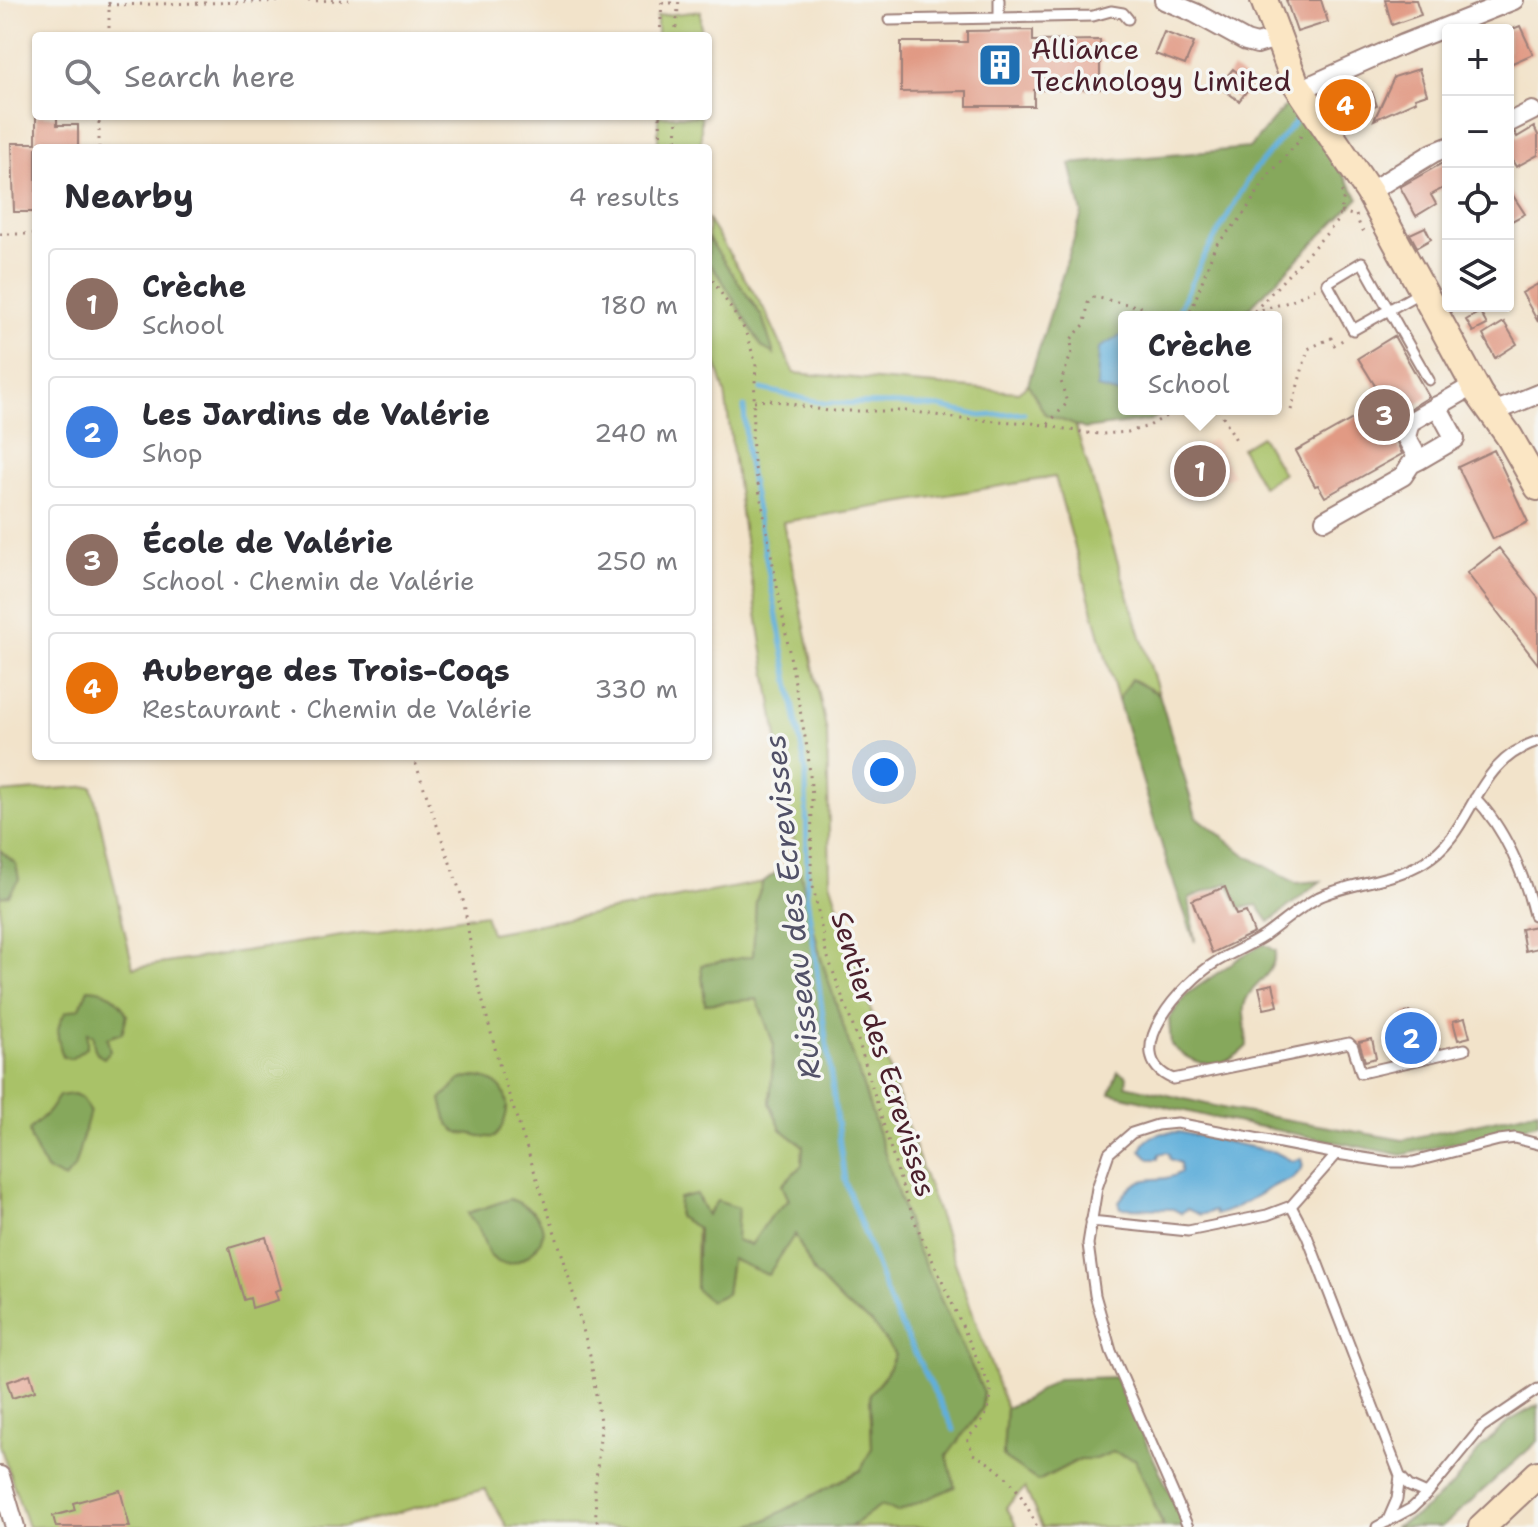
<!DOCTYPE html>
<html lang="en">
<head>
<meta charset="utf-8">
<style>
	:root { --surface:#fff; --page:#f2f2f3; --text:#2b2b33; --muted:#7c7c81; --line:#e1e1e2; --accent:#1f6fb2 }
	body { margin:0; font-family:"Shantell Sans",sans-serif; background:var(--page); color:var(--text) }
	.controls { position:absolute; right:24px; top:24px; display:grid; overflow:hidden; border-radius:8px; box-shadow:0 2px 6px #0004 }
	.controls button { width:72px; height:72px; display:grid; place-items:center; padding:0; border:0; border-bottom:2px solid var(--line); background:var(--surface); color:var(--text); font:40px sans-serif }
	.you { position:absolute; left:884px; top:772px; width:28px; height:28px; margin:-20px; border:6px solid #fff; border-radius:50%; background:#1a73e8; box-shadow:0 0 0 12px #1a73e833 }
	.badge { display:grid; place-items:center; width:52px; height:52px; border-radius:50%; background:var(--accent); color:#fff; font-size:26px; font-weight:700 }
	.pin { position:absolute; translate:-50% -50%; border:4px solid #fff; box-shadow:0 2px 8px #0006 }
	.popup { position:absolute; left:1118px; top:311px; width:164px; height:104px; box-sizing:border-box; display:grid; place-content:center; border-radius:8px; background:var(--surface); filter:drop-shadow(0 2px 6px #0005); font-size:26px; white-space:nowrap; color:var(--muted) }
	.popup b { font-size:30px; color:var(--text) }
	.popup::after { content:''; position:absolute; left:50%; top:100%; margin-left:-16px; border:16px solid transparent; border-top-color:var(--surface) }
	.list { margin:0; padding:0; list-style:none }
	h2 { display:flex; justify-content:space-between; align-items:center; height:104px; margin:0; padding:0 32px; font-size:34px }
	h2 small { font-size:26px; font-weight:400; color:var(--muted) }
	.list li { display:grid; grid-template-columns:52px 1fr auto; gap:24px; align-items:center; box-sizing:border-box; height:112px; margin:0 16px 16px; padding:0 16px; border:2px solid var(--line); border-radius:8px }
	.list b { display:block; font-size:30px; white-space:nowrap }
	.list p { margin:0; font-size:26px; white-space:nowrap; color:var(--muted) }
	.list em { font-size:26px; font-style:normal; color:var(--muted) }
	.icon { flex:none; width:44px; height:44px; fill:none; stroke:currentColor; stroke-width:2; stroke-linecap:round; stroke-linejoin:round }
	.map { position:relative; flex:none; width:1538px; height:1527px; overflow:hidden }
	.search { position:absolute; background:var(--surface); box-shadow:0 2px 6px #0004; left:32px; top:32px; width:680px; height:88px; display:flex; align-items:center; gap:20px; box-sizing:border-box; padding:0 28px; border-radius:8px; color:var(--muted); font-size:30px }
	.panel { position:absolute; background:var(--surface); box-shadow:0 2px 6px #0004; left:32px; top:144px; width:680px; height:616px; border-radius:8px }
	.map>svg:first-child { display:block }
	.built { fill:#f4d3c0 }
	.green { fill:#a9c268; stroke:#7a704a; stroke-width:2 }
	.forest { fill:#86a85c; stroke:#686444; stroke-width:2 }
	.water { fill:#60afda; stroke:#556782; stroke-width:2 }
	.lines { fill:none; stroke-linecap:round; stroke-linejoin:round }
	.stream { stroke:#60afda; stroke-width:5 }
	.building { fill:#e19a84 }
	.lane-casing { stroke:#9e817a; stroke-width:13 }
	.street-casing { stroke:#9e817a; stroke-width:22 }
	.secondary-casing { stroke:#9e817a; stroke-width:30 }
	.path { stroke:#9e817a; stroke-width:3; stroke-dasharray:2 6; stroke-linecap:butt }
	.lane { stroke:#fff; stroke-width:9 }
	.street { stroke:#fff; stroke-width:18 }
	.secondary { stroke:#fbe6c4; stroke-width:26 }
	.labels { text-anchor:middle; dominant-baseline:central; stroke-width:7; stroke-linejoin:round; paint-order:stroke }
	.poi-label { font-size:28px; fill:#4a1f2b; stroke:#f6f6f2; text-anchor:start }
	.street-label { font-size:28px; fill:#4a1f2b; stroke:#f6f6f2 }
	.water-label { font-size:30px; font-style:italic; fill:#525168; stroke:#f6f6f2 }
</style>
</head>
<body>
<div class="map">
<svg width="1538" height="1527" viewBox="0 0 1538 1527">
	<rect width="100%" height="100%" fill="#f6f6f2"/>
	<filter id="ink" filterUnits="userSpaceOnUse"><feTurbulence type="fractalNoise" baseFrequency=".0125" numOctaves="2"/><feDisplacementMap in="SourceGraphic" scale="16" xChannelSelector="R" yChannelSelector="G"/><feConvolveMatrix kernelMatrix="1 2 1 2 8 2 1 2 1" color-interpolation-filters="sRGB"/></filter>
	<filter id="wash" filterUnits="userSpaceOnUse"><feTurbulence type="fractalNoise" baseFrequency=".006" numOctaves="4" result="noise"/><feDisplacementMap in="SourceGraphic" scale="32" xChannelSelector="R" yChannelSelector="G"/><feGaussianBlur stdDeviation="1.8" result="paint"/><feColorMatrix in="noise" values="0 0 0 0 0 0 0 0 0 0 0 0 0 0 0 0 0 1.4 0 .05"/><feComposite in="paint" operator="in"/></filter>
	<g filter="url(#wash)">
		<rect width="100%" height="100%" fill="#f2e3ca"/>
		<path class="built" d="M1213 439 1233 475 1186 499 1167 466Z"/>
		<path class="green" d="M701 11V36H657V16Z
			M658 116H701V148H658Z
			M708 220 766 312 794 373 1018 392 1028 384 1045 414 1075 425 1159 694 1131 679 1118 700 1055 477 783 522 827 733 830 881 907 1125 1006 1408 1003 1455 1038 1481 1080 1459H1096L1112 1452 1136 1459 1163 1527H1042L1025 1488 1006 1507 1017 1527H850L946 1456 982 1409 983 1391 913 1240 820 955 799 868 785 866 795 849 743 527 725 393 708 336V262L721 278 762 347 773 353 762 317 708 238Z
			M1261 436 1283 474 1262 486 1241 448Z
			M92 786 133 968 485 914 491 933 763 882 756 901 753 956 706 1004 757 999 774 1045 770 1103 781 1129 803 1146 802 1165 782 1185 789 1200 770 1217 752 1245 735 1240 738 1208 707 1216 697 1194 696 1289 726 1294 731 1259 795 1234 814 1273 844 1304 872 1323 895 1354 886 1374 870 1394 872 1448 861 1470 764 1522 744 1527H507L485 1489 344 1527H28L0 1446V793Z"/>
		<path class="forest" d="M1291 99 1359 198 1240 317H1124V409H1170L1151 420 1085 429 1045 414 1028 384 1082 213 1070 164 1249 148Z
			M708 238 762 317 774 354 762 347 721 278 708 262Z
			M1131 679 1159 694 1196 816 1244 854 1296 883 1321 881 1269 922 1257 905 1240 908 1228 883 1189 898 1195 942 1168 866 1118 700Z
			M0 850 16 864 19 879 9 895 0 897Z
			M785 866 799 867 820 955 913 1240 983 1391 982 1409 947 1456 955 1487 897 1512 881 1505 850 1527H744L764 1521 861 1470 872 1448 870 1394 886 1374 895 1354 872 1323 844 1304 814 1273 795 1234 768 1275 731 1259 726 1294 710 1301 696 1289 698 1228 678 1217 679 1198 696 1194 707 1215 717 1201 738 1208 736 1240 751 1245 770 1217 789 1200 782 1185 802 1165 803 1146 781 1129 770 1103 774 1045 757 999 705 1004 701 965 753 956 756 901 763 882Z
			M1264 944 1276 951C1272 982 1247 985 1244 1007 1243 1013 1247 1036 1247 1046 1222 1072 1196 1068 1171 1045L1169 1019 1186 995 1242 956Z
			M88 989C107 989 119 998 127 1015L122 1033 107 1038 110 1051 104 1058C94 1054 93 1044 93 1035L87 1033V1047L71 1059 63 1057C57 1039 54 1028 66 1012L80 1008Z
			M1118 1071 1127 1076 1126 1085 1227 1109 1403 1140 1538 1110V1123L1402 1155 1210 1117 1110 1093Z
			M470 1077C509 1076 517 1110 495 1137 486 1138 484 1137 475 1135 466 1132 470 1135 461 1133 447 1130 444 1112 441 1099L460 1080Z
			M74 1094 82 1098 90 1111 74 1168 65 1179 46 1170 31 1140 29 1130 49 1111 59 1096Z
			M510 1199C580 1225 519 1276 496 1261 484 1253 485 1239 478 1228 474 1222 470 1221 468 1213Z
			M1115 1377 1186 1527H1164L1135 1459 1112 1452 1096 1459H1080L1038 1481 1005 1459 1003 1455 1006 1408 1026 1399 1057 1379Z
			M1538 1405V1441L1452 1518 1441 1527H1394L1417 1515 1452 1486 1482 1447 1509 1421Z"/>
		<path class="water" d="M1124 334V395L1097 388 1099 348Z
			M1179 1132 1275 1152 1292 1161 1301 1159 1303 1166C1300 1171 1296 1176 1290 1180 1287 1182 1282 1182 1278 1184 1258 1194 1238 1209 1215 1215L1214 1211 1200 1215 1187 1209 1181 1213 1173 1209 1121 1208 1119 1202C1141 1166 1156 1188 1181 1172L1180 1163 1170 1159 1169 1154 1166 1152 1159 1154 1158 1159H1150L1141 1150C1147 1133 1163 1132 1179 1132Z"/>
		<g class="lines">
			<path class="stream" d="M1176 317 1200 264 1252 173 1295 122
				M761 389 824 403 899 404 940 407 981 416 1024 413
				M744 407 747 458 806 772 807 895 845 1181 892 1308 954 1430"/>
		</g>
		<g id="blocks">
			<path class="building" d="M1286 0H1321L1328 22 1297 32Z
				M1385 0H1416L1421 15 1392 25Z
				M1520 26 1533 54 1508 65V31Z
				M1033 30V41L1100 40V89L1034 90V106H967V91L901 92V42H967V31Z
				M1164 32 1194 43 1185 65 1155 54Z
				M1233 69 1252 84 1239 101 1219 86Z
				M1419 69 1427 94 1415 98 1416 101 1374 120 1394 77Z
				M1347 84 1352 98 1372 92 1377 106 1339 119 1330 90Z
				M36 116H57V125H78V148H36V212H14L12 143H36Z
				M1534 127 1538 135V155L1516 167 1508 153V135L1515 133 1517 137Z
				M1448 160V185L1431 195 1436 204 1416 216 1400 187Z
				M1508 188 1525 214 1508 223Z
				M1425 227 1431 239 1417 247 1410 234Z
				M1538 284V322L1522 293Z
				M1480 312 1487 325 1473 332 1466 320Z
				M1504 322 1517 344 1495 358 1483 335Z
				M1394 336 1429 397 1404 412 1399 418 1394 435 1402 454 1325 497 1318 485 1315 486 1296 451 1372 408 1377 389 1358 358Z
				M1494 450 1528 522 1493 539 1458 467Z
				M1499 548 1538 598V664L1467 573Z
				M1225 887 1236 915 1246 912 1254 933 1212 953 1192 900Z
				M1536 926 1538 948 1525 951 1521 929Z
				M1273 984 1278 1006 1264 1009 1259 987Z
				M1410 1012 1419 1016 1430 1034 1425 1035 1426 1040 1403 1045V1040L1398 1041 1400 1021 1406 1013Z
				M1465 1018 1470 1037 1458 1040 1453 1021Z
				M1372 1039 1376 1058 1365 1061 1359 1042Z
				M266 1237 281 1289 275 1291 278 1300 252 1308 250 1298 244 1300 229 1248Z
				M30 1374 35 1391 12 1398 7 1382Z
				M120 1490 130 1527H56L53 1516 75 1510 73 1503Z"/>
		</g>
	</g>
	<g filter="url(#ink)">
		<use href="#blocks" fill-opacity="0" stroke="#9e817a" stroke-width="2"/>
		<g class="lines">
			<g class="lane-casing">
				<path id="lane" d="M999 0V18L1093 16 1111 11 1123 13 1128 19
					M889 20 999 18
					M1419 293 1353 330 1327 283 1362 262C1384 301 1406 341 1429 380
					M1475 798C1504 827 1525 876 1534 915
					M1465 1049 1361 1073 1353 1047 1349 1043 1173 1079C1115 1054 1185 981 1216 962 1232 952 1249 946 1264 936 1282 923 1300 907 1319 897 1352 882 1393 881 1424 862 1476 831 1471 763 1538 741
					M1337 1154 1291 1206 1307 1236 1400 1476
					M1091 1221 1188 1231 1267 1215 1291 1206
					M1387 1522 1397 1499 1400 1476 1409 1486 1427 1494
					M1188 1527 1111 1351 1095 1295 1088 1244 1097 1188 1109 1153 1132 1133 1157 1125 1177 1123 1337 1154 1389 1162H1413L1499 1140 1515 1138 1538 1144
					M1377 1527 1412 1508 1427 1494 1482 1427 1538 1389"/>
			</g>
			<g class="street-casing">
				<path id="street" d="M1164 0 1195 13 1246 41 1257 44 1276 38
					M1300 90 1403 44 1514 0
					M1508 123 1532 111
					M1369 192 1433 153 1448 147
					M1437 406 1455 439 1419 460 1406 437 1410 422 1474 385
					M1491 413 1538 394
					M1325 520 1403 476 1411 464 1419 460
					M0 1476 15 1527"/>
			</g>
			<g class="secondary-casing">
				<path id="secondary" d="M1264 0 1295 82 1369 192 1479 394 1509 436 1538 487
					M1482 1527 1538 1474"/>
			</g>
			<path class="path" d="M662 3H677
				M108 5 349 0
				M109 36V0
				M660 36 662 0
				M675 36 679 0
				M660 116 661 148
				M99 148V120L104 116
				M676 148 677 116
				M1341 212 1356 216
				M1356 215 1360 226 1367 236
				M0 234H36
				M708 273 745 330 756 364 752 436 754 462 808 753 812 797 811 876 826 952 859 1043 901 1183 916 1224 991 1389C991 1410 983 1424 967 1438L973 1454C1009 1473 1020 1490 1037 1527
				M1254 312 1292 301 1317 287
				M1185 317 1192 309 1215 246 1241 218 1268 176 1298 142 1303 130
				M1249 317 1338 221 1344 196 1340 189
				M754 401 770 400 828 411H909L961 419 1032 423 1087 433 1102 434 1128 432 1149 426 1178 409
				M1219 409 1236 440
				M1291 410 1308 349 1331 338 1334 345 1346 338
				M1048 424 1067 403 1061 381 1072 352 1071 339 1085 324 1088 303 1094 297 1141 307 1151 313 1174 312 1180 317
				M413 756 464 903 474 968 501 1071 564 1260 590 1355 601 1428 595 1489 596 1519 600 1527"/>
			<use href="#lane" class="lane"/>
			<use href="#street" class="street"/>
			<use href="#secondary" class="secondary"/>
		</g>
	</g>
	<defs>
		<g id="building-square" transform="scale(2.3)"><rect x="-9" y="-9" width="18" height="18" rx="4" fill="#1f6fb2" stroke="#f6f6f2"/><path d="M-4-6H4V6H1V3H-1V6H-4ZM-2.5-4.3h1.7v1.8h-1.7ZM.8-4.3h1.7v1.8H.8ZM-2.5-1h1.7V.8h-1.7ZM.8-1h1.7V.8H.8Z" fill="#fff"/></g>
	</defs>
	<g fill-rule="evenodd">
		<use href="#building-square" x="1000" y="65"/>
	</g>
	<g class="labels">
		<g class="poi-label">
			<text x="1031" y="49">Alliance<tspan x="1031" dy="32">Technology Limited</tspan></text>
		</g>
		<g class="street-label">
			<text transform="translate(884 1054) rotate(73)">Sentier des Ecrevisses</text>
		</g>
		<g class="water-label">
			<text transform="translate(792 907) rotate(-96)">Ruisseau des Ecrevisses</text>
		</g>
	</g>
</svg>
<div class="controls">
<button>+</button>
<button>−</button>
<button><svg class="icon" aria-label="locate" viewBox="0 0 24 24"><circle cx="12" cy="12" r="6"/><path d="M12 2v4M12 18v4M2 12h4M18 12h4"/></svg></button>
<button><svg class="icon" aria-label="layers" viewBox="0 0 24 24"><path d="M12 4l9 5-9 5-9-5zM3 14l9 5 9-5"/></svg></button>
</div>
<div class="you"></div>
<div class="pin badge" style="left:1200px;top:471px;background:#8d6e63">1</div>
<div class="popup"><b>Crèche</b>School</div>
<div class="pin badge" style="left:1411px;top:1038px;background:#3f7fe0">2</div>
<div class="pin badge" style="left:1384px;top:415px;background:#8d6e63">3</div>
<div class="pin badge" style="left:1345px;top:105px;background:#e8710a">4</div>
<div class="search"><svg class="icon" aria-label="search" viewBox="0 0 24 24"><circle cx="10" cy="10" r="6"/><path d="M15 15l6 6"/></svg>Search here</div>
<section class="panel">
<h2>Nearby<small>4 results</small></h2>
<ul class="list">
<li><span class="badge" style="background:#8d6e63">1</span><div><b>Crèche</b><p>School</p></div><em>180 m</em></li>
<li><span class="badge" style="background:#3f7fe0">2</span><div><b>Les Jardins de Valérie</b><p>Shop</p></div><em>240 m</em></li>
<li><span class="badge" style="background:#8d6e63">3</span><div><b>École de Valérie</b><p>School · Chemin de Valérie</p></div><em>250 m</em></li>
<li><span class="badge" style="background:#e8710a">4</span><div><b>Auberge des Trois-Coqs</b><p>Restaurant · Chemin de Valérie</p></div><em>330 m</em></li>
</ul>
</section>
</div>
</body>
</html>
